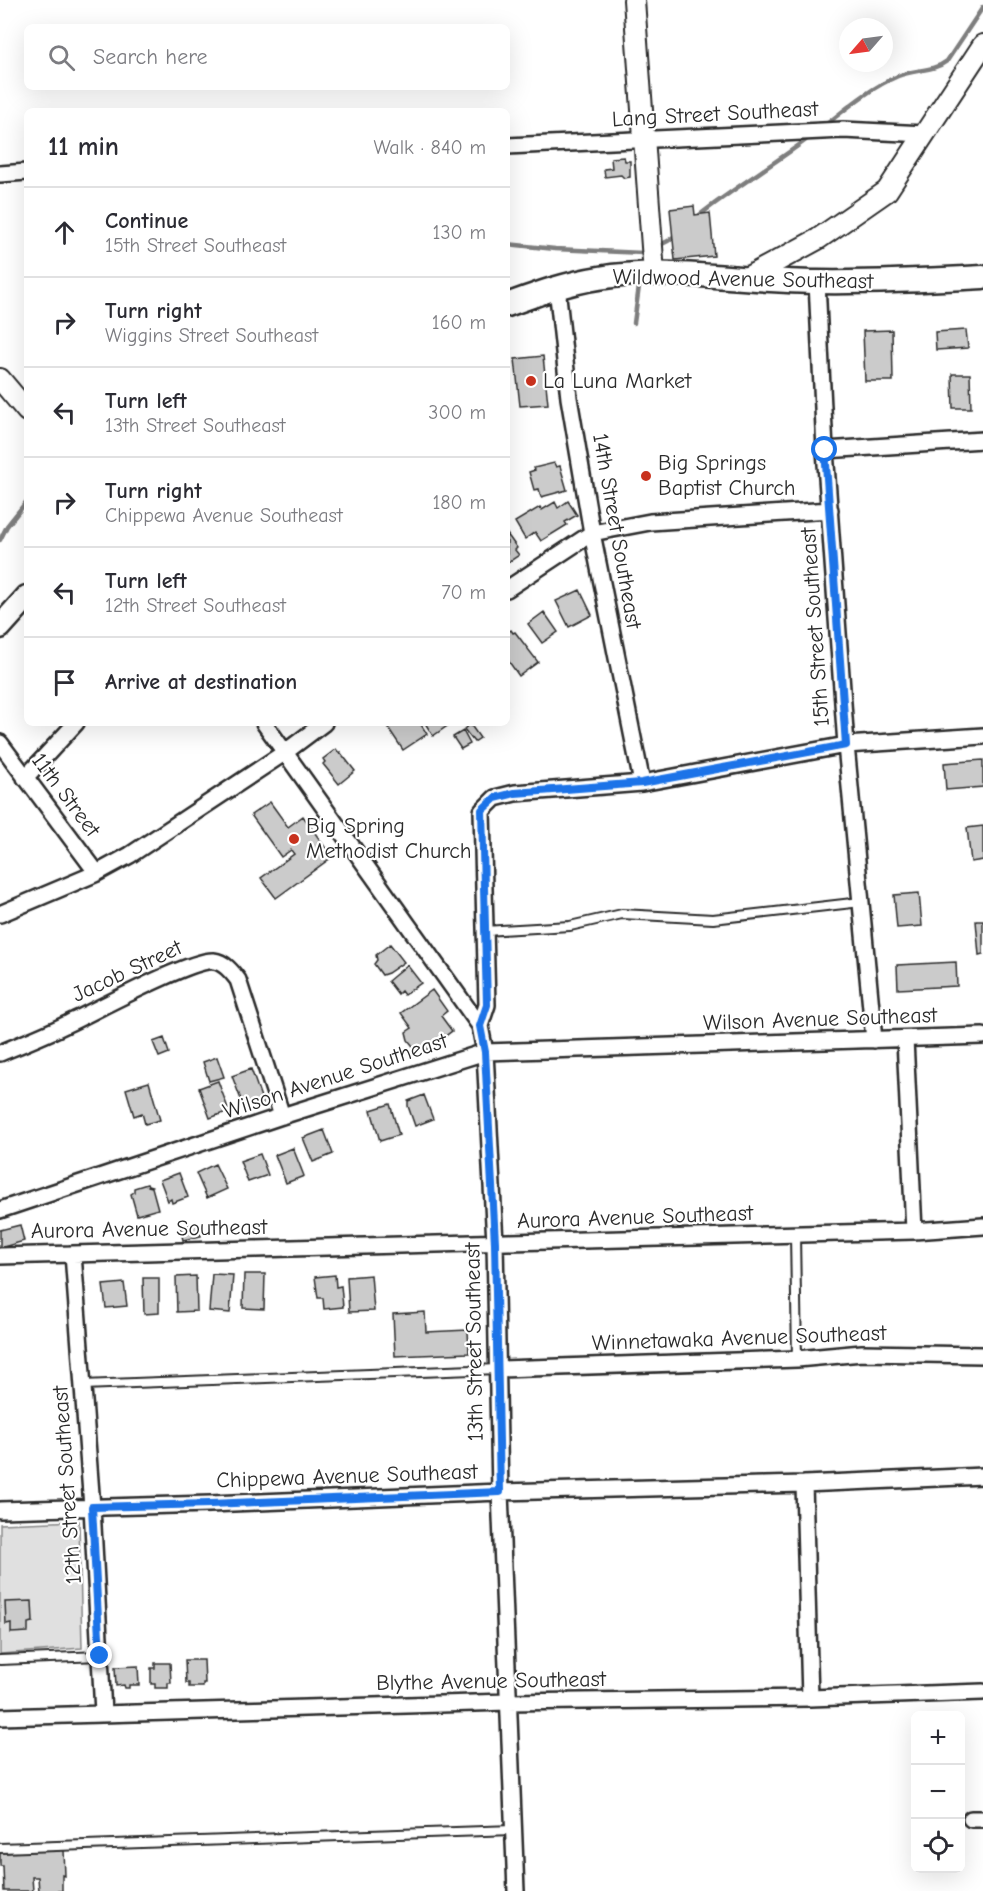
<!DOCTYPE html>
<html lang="en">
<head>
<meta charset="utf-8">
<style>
	:root { --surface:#fff; --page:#f7f7f7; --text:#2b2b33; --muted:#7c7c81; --line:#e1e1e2 }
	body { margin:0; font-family:"Comic Neue",sans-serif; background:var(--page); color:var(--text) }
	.controls { position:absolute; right:18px; bottom:18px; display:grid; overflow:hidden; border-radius:9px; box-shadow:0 6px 24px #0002 }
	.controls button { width:54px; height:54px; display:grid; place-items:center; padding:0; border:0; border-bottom:2px solid var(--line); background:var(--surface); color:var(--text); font:30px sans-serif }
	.compass { position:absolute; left:839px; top:18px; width:54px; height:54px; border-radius:50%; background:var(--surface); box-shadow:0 6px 24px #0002; rotate:242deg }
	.stop { position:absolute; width:18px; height:18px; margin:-14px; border:4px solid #1a73e8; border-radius:50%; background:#fff }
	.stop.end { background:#1a73e8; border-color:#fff; box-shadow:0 2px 6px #0008 }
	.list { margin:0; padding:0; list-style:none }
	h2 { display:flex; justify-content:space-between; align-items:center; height:78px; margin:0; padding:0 24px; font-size:26px }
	h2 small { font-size:20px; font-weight:400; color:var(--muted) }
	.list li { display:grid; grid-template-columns:39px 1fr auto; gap:18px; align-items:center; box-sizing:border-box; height:90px; padding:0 24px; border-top:2px solid var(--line) }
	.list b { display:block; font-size:22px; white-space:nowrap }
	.list p { margin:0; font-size:20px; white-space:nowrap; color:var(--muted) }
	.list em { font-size:20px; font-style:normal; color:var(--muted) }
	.icon { flex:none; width:33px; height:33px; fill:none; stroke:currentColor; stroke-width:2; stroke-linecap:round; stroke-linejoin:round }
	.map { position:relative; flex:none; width:983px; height:1891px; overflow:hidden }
	.search { position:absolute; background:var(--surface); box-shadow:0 6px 24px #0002; left:24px; top:24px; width:486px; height:66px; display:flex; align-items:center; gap:15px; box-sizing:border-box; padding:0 21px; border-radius:9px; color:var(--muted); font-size:22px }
	.panel { position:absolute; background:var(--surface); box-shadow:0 6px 24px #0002; left:24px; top:108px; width:486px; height:618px; border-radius:9px }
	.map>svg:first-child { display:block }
	.park { fill:#e0e0e0; stroke:#868686; stroke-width:1.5 }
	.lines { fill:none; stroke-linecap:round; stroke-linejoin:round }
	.stream { stroke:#7e7e7e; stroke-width:4.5 }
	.building { fill:#cbcbcb; stroke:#2b2b2b; stroke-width:1.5 }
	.service-casing { stroke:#2b2b2b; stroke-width:12 }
	.minor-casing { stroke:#2b2b2b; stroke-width:20 }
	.tertiary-casing { stroke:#2b2b2b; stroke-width:24 }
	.secondary-casing { stroke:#2b2b2b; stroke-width:27 }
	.service { stroke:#fff; stroke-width:8 }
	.minor { stroke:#fff; stroke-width:15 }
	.tertiary { stroke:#fff; stroke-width:20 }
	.secondary { stroke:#fff; stroke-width:22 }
	.route { stroke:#1a73e8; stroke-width:8 }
	.poi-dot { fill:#c8321e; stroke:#fff; stroke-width:2 }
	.labels { text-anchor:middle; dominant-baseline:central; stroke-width:4.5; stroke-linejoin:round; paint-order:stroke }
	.street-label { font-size:22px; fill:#2b2b2b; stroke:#fff }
	.poi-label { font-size:22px; fill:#2b2b2b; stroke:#fff; text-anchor:start }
</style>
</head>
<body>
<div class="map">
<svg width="983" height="1891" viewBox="0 0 983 1891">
	<rect width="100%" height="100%" fill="#fff"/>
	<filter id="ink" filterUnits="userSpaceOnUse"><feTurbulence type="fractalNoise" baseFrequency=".0167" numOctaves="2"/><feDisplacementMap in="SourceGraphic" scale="12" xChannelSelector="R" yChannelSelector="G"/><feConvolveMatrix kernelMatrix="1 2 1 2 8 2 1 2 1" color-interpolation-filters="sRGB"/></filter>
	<g filter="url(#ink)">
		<path class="park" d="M79 1521 82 1648 0 1654V1524Z"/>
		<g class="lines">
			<path class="stream" d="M824 126C847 108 870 88 898 76 914 69 933 72 947 61L983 7
				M697 217C733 188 773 165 810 137
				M507 244 555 249 643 253 648 250
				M656 247 668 241 677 234
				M634 323 640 279
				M0 540 7 526 27 501"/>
		</g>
		<path class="building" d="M624 157 625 161H630V177L624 178 621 175 605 177 604 169 612 168 611 158Z
			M694 206 695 215 710 213 714 256 675 260 670 209Z
			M892 330 893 381H865L863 331Z
			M966 330 968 348 936 350 935 332Z
			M543 356 548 404 520 406 515 359Z
			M952 374H970L971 408H953Z
			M554 463 556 467 560 466 567 490 541 497 539 489 534 490 529 472 535 470 534 468Z
			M568 501 577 515 565 522 567 525 541 541 535 532 525 539 515 522 540 507 542 510 555 502 558 508Z
			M507 534 517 548 515 550 519 555 507 563Z
			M580 590 592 615 569 627 556 601Z
			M544 612 558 632 542 643 528 624Z
			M511 630 513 633 515 632 538 662 519 676 507 659V633Z
			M391 723H420L427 734 403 750 387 726Z
			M425 723H450V724L433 736Z
			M470 724 480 738 474 742 464 729Z
			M463 731 470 744 461 749 453 737Z
			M336 749 339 753 340 752 355 771 339 784 323 764 325 762 323 759Z
			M983 760V787L946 790 944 763Z
			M270 802 288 827 303 816 332 857 276 898 261 878 294 854 291 850 281 857 251 815Z
			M983 826V860L971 862 967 828Z
			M919 893 922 926 897 928 894 895Z
			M976 921H983V954L979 955Z
			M390 944 404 962 388 973 382 975 374 964 377 960 376 955Z
			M956 962 957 986 898 989 897 965Z
			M407 965 421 983 404 995 401 991 398 994 388 981Z
			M432 990 447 1011 441 1016 452 1031 420 1055 408 1040 406 1032 412 1028 401 1013Z
			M164 1038 169 1053 159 1057 153 1042Z
			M217 1057 224 1077 209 1081 203 1062Z
			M251 1069 263 1103 245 1110 232 1076Z
			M218 1081 229 1111 210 1118 199 1088Z
			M149 1082 160 1120 145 1124 142 1113 134 1116 126 1089Z
			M424 1095 433 1119 415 1126 408 1106V1101Z
			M390 1104 399 1135 380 1141 371 1110Z
			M324 1130 333 1154 313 1162 303 1138Z
			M293 1148 304 1176 286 1183 275 1155Z
			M260 1154 268 1175 248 1182 240 1161Z
			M215 1164 227 1189 207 1198 196 1173Z
			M179 1173 188 1197 172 1203 171 1199 168 1201 160 1180Z
			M147 1184 148 1186 152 1187 158 1209 137 1215 131 1194 134 1192V1188Z
			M197 1223 201 1236 183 1240 180 1227Z
			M20 1225 24 1241 0 1248V1230Z
			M212 1274 233 1275 230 1313 209 1311Z
			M244 1274H265L264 1309 243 1308Z
			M335 1275 336 1287 341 1286 343 1307 324 1309 323 1298H318L315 1277Z
			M371 1275 374 1311 349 1312 347 1277Z
			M196 1276 197 1311 177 1312 176 1277Z
			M143 1278H159V1313L144 1314Z
			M124 1283 127 1306 106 1308 103 1285Z
			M425 1312 426 1332 468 1330 469 1353 395 1356 393 1314Z
			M32 1601 33 1622 28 1623V1632L11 1633V1623L6 1624 5 1602Z
			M185 1660H204L205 1683H203V1687H189V1683H186Z
			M155 1663H170L171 1683H168V1688H155V1684H151V1668H155Z
			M138 1666 139 1685H129V1688H125L124 1685 116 1686 115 1667Z
			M64 1850 65 1876 62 1875V1891H39L38 1877H32L33 1891H4L3 1866H0V1853Z"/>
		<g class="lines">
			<g class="service-casing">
				<path id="service" d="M485 931 570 926 622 914 713 919 861 902
					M795 1234 797 1359
					M83 1385 498 1369
					M0 1660 100 1656
					M0 1848 513 1830"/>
			</g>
			<g class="minor-casing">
				<path id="minor" d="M507 146 843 130 925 134
					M0 174 27 172
					M817 282 825 450 846 745 874 1040
					M557 287 569 398 592 533 642 783
					M825 450 983 440
					M507 589 592 533 650 522 830 510
					M264 723 480 1026
					M0 743 97 873
					M25 778 76 723
					M0 914 97 873 130 855 284 753 324 723
					M905 1039 914 1231
					M0 1053C22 1044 45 1035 67 1024 93 1012 192 958 214 961 224 962 232 972 238 980L282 1116
					M0 1210 282 1116 485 1052 983 1036
					M73 1254 92 1507 103 1713
					M0 1256 914 1231 983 1226
					M498 1369 797 1359 862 1353 983 1355
					M804 1484 810 1698
					M0 1510 210 1504 500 1492 804 1484 983 1476
					M0 1717 508 1702 810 1698 983 1692
					M971 1819H983
					M516 1891 500 1492 495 1243 485 1052 480 1026 487 1005 482 811 495 798 515 793 642 783 846 745 983 736"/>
			</g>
			<g class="tertiary-casing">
				<path id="tertiary" d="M634 0 654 274
					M746 278 818 239 887 191 983 45
					M0 379 27 411"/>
			</g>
			<g class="secondary-casing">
				<path id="secondary" d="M507 305C537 294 567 283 599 278 668 266 748 282 818 282 873 283 928 280 983 277
					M0 627 27 597"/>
			</g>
			<use href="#service" class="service"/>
			<use href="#minor" class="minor"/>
			<use href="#tertiary" class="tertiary"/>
			<use href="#secondary" class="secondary"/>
		</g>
	</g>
	<g class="lines" filter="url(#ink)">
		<path class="route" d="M100 1656 92 1507 210 1504 500 1492 495 1243 485 1052 480 1026 487 1005 482 810 495 798 515 793 642 783 846 745 825 450"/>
	</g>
	<g class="poi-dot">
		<circle cx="531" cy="381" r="6"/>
		<circle cx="646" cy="476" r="6"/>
		<circle cx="294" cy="839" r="6"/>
	</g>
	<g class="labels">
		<g class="street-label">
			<text transform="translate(715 114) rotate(-3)">Lang Street Southeast</text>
			<text transform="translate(743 279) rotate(1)">Wildwood Avenue Southeast</text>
			<text transform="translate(617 531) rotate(80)">14th Street Southeast</text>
			<text transform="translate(815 627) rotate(-94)">15th Street Southeast</text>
			<text transform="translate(66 795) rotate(53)">11th Street</text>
			<text transform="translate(127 971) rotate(-25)">Jacob Street</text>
			<text transform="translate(820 1019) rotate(-2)">Wilson Avenue Southeast</text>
			<text transform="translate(335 1076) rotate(-18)">Wilson Avenue Southeast</text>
			<text transform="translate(635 1217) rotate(-2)">Aurora Avenue Southeast</text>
			<text transform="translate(149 1229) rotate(-1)">Aurora Avenue Southeast</text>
			<text transform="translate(739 1338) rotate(-2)">Winnetawaka Avenue Southeast</text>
			<text transform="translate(474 1342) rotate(-91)">13th Street Southeast</text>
			<text transform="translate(347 1476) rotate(-2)">Chippewa Avenue Southeast</text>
			<text transform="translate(67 1485) rotate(-94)">12th Street Southeast</text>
			<text transform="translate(491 1681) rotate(-1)">Blythe Avenue Southeast</text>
		</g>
		<g class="poi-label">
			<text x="543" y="381">La Luna Market</text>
			<text x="658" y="463">Big Springs<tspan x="658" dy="25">Baptist Church</tspan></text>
			<text x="306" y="826">Big Spring<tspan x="306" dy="25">Methodist Church</tspan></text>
		</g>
	</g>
</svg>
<div class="controls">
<button>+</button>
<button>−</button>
<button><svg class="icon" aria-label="locate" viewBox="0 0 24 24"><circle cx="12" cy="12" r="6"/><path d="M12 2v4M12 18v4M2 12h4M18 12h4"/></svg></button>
</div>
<svg class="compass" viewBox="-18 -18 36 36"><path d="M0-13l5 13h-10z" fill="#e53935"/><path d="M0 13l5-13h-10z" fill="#7c7c81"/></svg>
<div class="stop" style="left:825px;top:450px"></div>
<div class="stop end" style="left:100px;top:1656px"></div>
<div class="search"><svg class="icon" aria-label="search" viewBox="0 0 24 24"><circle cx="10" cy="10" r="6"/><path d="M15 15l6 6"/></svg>Search here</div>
<section class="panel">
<h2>11 min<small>Walk · 840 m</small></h2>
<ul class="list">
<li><svg class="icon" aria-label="ahead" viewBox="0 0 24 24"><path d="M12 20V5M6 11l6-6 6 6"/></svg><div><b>Continue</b><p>15th Street Southeast</p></div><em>130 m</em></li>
<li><svg class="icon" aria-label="right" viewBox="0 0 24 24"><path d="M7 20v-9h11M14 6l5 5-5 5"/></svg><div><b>Turn right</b><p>Wiggins Street Southeast</p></div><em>160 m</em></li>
<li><svg class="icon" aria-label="left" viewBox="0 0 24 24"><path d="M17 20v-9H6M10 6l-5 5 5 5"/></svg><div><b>Turn left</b><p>13th Street Southeast</p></div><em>300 m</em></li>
<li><svg class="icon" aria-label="right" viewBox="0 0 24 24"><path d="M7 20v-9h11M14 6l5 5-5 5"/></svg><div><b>Turn right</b><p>Chippewa Avenue Southeast</p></div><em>180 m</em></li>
<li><svg class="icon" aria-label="left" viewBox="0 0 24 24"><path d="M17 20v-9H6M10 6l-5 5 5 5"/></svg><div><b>Turn left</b><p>12th Street Southeast</p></div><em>70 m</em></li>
<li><svg class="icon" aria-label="arrive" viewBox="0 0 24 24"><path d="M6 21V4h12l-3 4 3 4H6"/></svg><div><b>Arrive at destination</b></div></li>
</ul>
</section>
</div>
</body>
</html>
